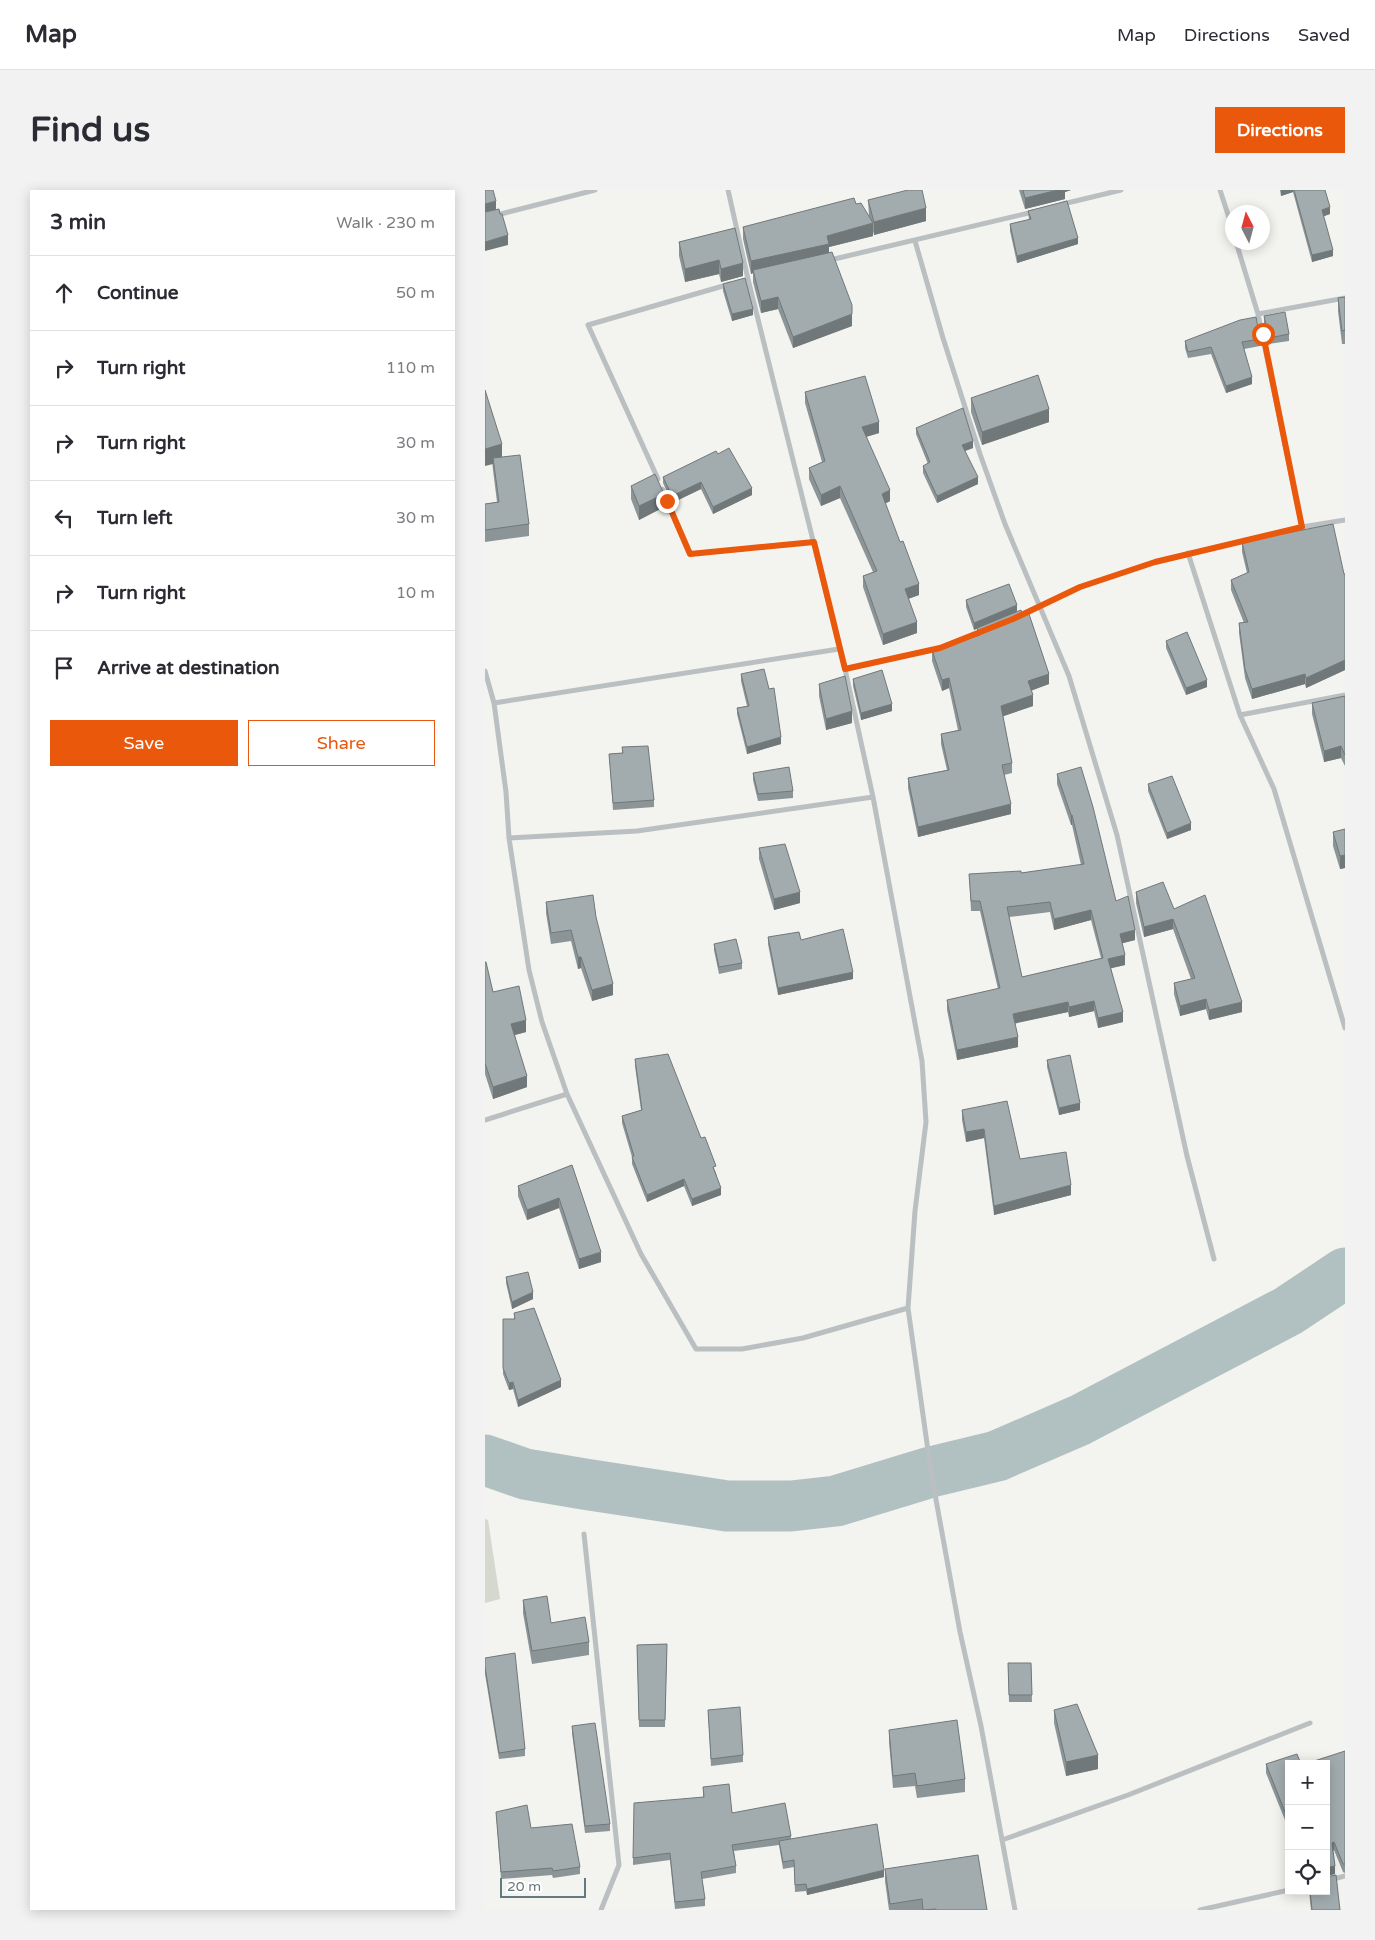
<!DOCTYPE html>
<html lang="en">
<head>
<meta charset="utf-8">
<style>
	:root { --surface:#fff; --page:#f2f2f3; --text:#2b2b33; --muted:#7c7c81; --line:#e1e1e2; --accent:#ea580c }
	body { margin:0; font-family:"Varela Round",sans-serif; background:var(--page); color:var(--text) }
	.controls { position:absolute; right:15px; bottom:15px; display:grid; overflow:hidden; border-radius:0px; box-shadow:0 2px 12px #0003 }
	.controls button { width:45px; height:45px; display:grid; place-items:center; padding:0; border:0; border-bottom:1px solid var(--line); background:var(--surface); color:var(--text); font:25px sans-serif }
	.compass { position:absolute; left:740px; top:15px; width:45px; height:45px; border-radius:50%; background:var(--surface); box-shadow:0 2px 12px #0003; rotate:354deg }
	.scale { position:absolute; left:15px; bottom:12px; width:86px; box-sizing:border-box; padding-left:5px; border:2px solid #64787f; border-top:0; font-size:14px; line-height:18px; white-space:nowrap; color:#64787f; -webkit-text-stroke:4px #fff; paint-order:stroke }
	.stop { position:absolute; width:15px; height:15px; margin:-11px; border:4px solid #ea580c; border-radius:50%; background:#fff }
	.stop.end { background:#ea580c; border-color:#fff; box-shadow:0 1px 5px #0008 }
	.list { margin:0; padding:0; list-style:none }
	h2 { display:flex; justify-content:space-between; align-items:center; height:65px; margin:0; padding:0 20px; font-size:21px }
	h2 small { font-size:16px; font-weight:400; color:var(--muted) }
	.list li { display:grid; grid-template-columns:32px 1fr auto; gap:15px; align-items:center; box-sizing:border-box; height:75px; padding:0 20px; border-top:1px solid var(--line) }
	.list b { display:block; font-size:19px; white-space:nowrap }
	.list em { font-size:16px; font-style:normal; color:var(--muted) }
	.actions { display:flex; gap:10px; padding:15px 20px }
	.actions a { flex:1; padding:11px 0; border:1px solid var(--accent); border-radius:0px; text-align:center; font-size:18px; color:var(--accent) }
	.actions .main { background:var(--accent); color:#fff }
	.icon { flex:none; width:28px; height:28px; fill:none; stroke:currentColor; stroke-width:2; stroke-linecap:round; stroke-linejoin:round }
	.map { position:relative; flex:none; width:860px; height:1720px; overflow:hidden; border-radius:0px }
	header { display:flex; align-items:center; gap:30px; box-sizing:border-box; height:70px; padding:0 25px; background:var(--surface); border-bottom:1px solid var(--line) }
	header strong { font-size:24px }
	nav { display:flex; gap:28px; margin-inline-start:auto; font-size:18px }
	.intro { display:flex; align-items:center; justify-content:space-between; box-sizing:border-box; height:120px; padding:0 30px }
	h1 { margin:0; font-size:35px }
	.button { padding:12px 22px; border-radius:0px; background:var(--accent); color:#fff; font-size:18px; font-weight:700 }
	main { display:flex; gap:30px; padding:0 30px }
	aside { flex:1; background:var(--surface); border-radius:0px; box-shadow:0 2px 12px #0003 }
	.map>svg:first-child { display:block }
	.green { fill:#d4d8cf }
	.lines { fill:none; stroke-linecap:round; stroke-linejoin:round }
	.river { stroke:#b1c1c2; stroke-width:51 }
	.minor { stroke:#babfc1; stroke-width:5 }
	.wall { fill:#8b9496; fill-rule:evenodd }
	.shaded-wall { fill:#71787a }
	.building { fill:#a2acaf; stroke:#71787a; fill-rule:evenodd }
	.route { stroke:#ea580c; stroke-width:6 }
</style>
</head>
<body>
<header>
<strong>Map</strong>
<nav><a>Map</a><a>Directions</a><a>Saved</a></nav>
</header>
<div class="intro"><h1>Find us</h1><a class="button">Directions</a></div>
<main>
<aside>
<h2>3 min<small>Walk · 230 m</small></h2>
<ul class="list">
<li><svg class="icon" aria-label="ahead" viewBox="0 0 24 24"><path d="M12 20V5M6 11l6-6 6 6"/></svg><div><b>Continue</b></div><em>50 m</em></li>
<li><svg class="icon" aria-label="right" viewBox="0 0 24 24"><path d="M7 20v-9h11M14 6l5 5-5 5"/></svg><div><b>Turn right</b></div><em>110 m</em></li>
<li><svg class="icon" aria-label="right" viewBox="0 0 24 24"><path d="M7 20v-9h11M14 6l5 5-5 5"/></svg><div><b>Turn right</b></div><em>30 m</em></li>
<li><svg class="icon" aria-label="left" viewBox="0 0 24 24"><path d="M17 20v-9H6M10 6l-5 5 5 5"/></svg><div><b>Turn left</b></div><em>30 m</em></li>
<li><svg class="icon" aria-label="right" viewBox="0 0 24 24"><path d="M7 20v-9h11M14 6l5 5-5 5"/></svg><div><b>Turn right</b></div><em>10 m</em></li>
<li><svg class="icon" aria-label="arrive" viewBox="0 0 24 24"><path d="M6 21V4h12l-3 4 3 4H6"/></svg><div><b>Arrive at destination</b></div></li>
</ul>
<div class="actions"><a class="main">Save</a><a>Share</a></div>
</aside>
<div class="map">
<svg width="860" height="1720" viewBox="0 0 860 1720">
	<rect width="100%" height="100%" fill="#f3f3ef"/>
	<path class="green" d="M0 1329 3 1330 15 1409 0 1413Z"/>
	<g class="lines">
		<path class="river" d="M0 1270 40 1284 99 1294 242 1316H306L351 1311 446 1282 512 1266 595 1230 803 1121 860 1083"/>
		<path class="minor" d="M243 0 263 89 360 479 388 607 437 871 441 932 430 1021 423 1118 446 1282 475 1442 496 1536 530 1720
			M735 0 748 40
			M578 14 636 0
			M0 28 110 0
			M430 51 458 148 495 264 520 334 584 486 632 645 702 966 729 1069
			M751 52 773 124 817 337
			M345 70 548 22
			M773 124 860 108
			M173 289 103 135 245 94
			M177 299 205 364 329 352
			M703 363 755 525 789 599 860 838
			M538 424 595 397 670 372 817 337 860 330
			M360 479 455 458 498 441
			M0 481 9 513 21 602 24 648 44 780 57 832 82 904 156 1064 211 1159H257L318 1148 423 1118
			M9 513 354 459
			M755 525 860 505
			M24 648 152 641 388 607
			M0 930 82 904
			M99 1344 134 1675 116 1720
			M517 1650 643 1605 825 1533
			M841 1691 860 1686
			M715 1720 804 1700"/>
	</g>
	<path class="wall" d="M534 0H586L580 2V9L540 19Z
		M795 0H840L845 24 838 26 848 66 827 72 808 2 796 6Z
		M383 10 441 31 389 45 388 41V46L344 57V63L367 136 308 158 293 119 276 123 268 92V83L266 84 258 49V37L371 14 384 26Z
		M543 21 593 54 532 73 525 41V34L544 30Z
		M250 38 258 86 236 92 234 84 200 92 194 66V52Z
		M238 94 268 125 247 131 238 101Z
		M860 107V154H857L853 121V108Z
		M779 126 804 144V151L784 154 779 133Z
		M775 149V156L759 159 767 194 741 203 726 164 703 168 700 158V151Z
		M0 200 17 267 44 334V346L0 352V314L12 312 8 280Z
		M320 202 394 243 381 247 405 311 400 314 434 405 423 409 432 443 398 455 378 397V386L388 382 355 308 336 316 324 289V278L337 272 320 213Z
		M486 208 564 232 497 255 486 222Z
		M431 238 488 258 480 261 493 294 452 313 438 283V276L443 274 431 244Z
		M233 264 267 305 228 324 216 299 187 313 178 293V287Z
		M146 296 179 317 154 330 146 309Z
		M757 352 860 384V480L821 498 820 494 767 509 760 488 754 443V433H759L746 400V390L762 383 757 362Z
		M481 410 532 421 564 494 546 500 548 516 518 526 527 573V583L519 585 526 624 433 647 423 598V588L462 580 456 554V544L473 540 464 498 457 501 447 471V460L492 446V438L489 440 481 417Z
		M681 451 722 497 701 505 681 458Z
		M256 484 284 499 296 554 262 564 252 524V518L262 516 256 491Z
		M368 489 407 521 376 530 368 496Z
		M334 494 367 533 341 540 334 506Z
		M860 506V576L856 568 839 572 827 524V513Z
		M137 557 169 610V617L128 620 124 564 137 563Z
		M268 583 308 601V608L273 611 268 590Z
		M572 584 631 711 650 750 637 753 640 775 626 778 638 832 613 838 609 821 584 827 583 822 530 833 533 857 472 870 462 820V810L513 799 495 721H486L484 684 536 683 596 675 587 635H586L572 594ZM565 722 569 740 606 730 616 768 537 787 524 727Z
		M663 594 706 640 682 649 663 601Z
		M860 639V678L855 679 848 656V642Z
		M274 658 315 713 289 720 274 669Z
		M651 702 689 719 757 822 724 830 721 819 695 826 689 804V793L706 789 688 739 659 747 651 713Z
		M61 712 111 727 128 805 107 811 96 778 93 779 86 751 66 754 61 723Z
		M283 747 316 750 368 789 293 805 283 754Z
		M229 754 257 773V779L234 784 229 760Z
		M0 772 8 802 41 842 30 845 42 897 8 909 0 884Z
		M150 869 216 948 231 983 236 1005 207 1016 199 996 162 1012 147 974V967L137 933V926L156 920 150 876Z
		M562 870 595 920 574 925 562 877Z
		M477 920 535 969 586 1005 509 1025 499 948 481 952 477 930Z
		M87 975 116 1072 94 1079 74 1018 42 1030 33 1006V996Z
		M21 1087 48 1109 27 1119 21 1093Z
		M29 1123 76 1197 33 1217 28 1199 24 1200 18 1184V1129H29Z
		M38 1410 66 1433 104 1452V1465L47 1474 38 1423Z
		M182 1454 180 1537H154L152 1455Z
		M0 1468 40 1559V1566L14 1569 0 1484Z
		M523 1473H546L547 1512H524Z
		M223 1520 258 1565V1572L226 1576Z
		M569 1520 613 1579 581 1586 569 1533Z
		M87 1536 125 1634V1641L100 1643 87 1543Z
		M404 1540 480 1589V1602L432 1608 430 1596 408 1598 404 1552Z
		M860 1561V1683L858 1682 849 1660 848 1661 850 1684 841 1686Z
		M781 1574H804V1640L781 1583Z
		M218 1597 247 1623 306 1646V1649L399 1687 322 1705 321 1701 310 1702 309 1677 298 1679 294 1655 249 1661 251 1676V1683L217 1689 220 1709V1716L190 1719 185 1670 148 1675V1668L218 1607Z
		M11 1622 46 1638 95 1677V1684L68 1688 67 1685 16 1689Z
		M400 1679 502 1720H404L400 1691Z
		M824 1701H841L855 1720H826Z"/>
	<path class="shaded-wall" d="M573 0H586L580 2V9L540 19V8Z
		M796 0H808V2L796 6Z
		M11 11V21L0 24V14Z
		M845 17V24L837 27V20Z
		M441 18V31L389 45V32Z
		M388 33V46L344 57V66L268 80V83L266 84V71L342 46Z
		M23 45V55L0 61V52Z
		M593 48V54L532 73V66Z
		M848 60V66L827 72V65Z
		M234 70V84L200 92V79Z
		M258 73V86L236 92V79Z
		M293 107V119L276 123V111Z
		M268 119V125L247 131V124Z
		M367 124V136L308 158V147Z
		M767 187V194L741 203V196Z
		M564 219V232L497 255V242Z
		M394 232V243L377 248V237Z
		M488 251V258L477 262V255Z
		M17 254V271L8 268V274L0 276V259Z
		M493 287V294L452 313V306Z
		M216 292V299L187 313V306Z
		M355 296V308L336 316V305Z
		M267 298V305L228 324V317Z
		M405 300V311L397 315V304Z
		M179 304V317L154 330V316Z
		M434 394V405L420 410V399Z
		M532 415V422L489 440V433Z
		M432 432V443L398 455V444Z
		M860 470V480L821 498V488Z
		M564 484V494L543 502V491Z
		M820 484V494L767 509V499Z
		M464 488V498L457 501V490Z
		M722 490V497L701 505V498Z
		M548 505V516L516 527V516Z
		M407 514V521L376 530V523Z
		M367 521V533L341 540V529Z
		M296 547V554L262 564V557Z
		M856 556V568L839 572V561Z
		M526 614V624L433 647V637Z
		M586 625H587V635H586Z
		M706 633V640L682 649V643Z
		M860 665V678L855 679V666Z
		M315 702V713L289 720V709Z
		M606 720V730L569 740V729Z
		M688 729V739L659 747V737Z
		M650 740V750L635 754V744Z
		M640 765V775L623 779V769Z
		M93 767H96V778L93 779Z
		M368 782V789L293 805V798Z
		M128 794V805L107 811V800Z
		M721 809V819L695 826V816Z
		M609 811V821L584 827V817Z
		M583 812V822L528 834V824Z
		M757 812V822L724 830V820Z
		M638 822V832L613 838V828Z
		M41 830V842L26 846V834Z
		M533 847V857L472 870V860Z
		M42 886V897L8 909V897Z
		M595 913V920L574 925V918Z
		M499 939V948L481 952V942Z
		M199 989V996L162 1012V1005Z
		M586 995V1005L509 1025V1016Z
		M236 998V1005L207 1016V1009Z
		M74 1008V1018L42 1030V1020Z
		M116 1062V1072L94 1079V1069Z
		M48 1102V1109L27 1119V1112Z
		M76 1190V1197L33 1217V1210Z
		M28 1192V1199L24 1200V1193Z
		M613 1565V1579L581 1586V1572Z
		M849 1652V1660L847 1661V1653Z
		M850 1676V1684L841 1686V1678Z
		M399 1680V1687L322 1705V1699Z"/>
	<path class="building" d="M0 0H8L11 11 0 14Z
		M423 0H437L441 18 389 32 383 10Z
		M538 0H573L540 8Z
		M809 0H840L845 17 837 20 848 60 827 65Z
		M369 8 371 14 376 13 388 33 342 46 344 54 266 71 258 37Z
		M582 11 593 48 532 66 525 34 546 29 543 21Z
		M14 19 15 24H17L23 45 0 52V22Z
		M250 38 258 73 236 79 234 70 200 79 194 52Z
		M347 62 367 115V124L308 147 293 107 276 111 268 80Z
		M260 88 268 119 247 124 238 94Z
		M860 107V140L857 141 853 108Z
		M800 122 804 144 784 148 779 126Z
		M771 127 775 149 757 152 767 187 741 196 726 157 703 162 700 151 755 130Z
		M553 185 564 219 497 242 486 208Z
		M380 186 394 232 377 237 405 300 397 304 415 352 418 351 434 394 420 399 432 432 398 444 378 386 392 381 355 296 336 305 324 278 340 271 320 202Z
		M0 200 17 254 0 259Z
		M478 218 488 251 477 255 493 287 452 306 438 276 445 272 431 238Z
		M244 258 267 298 228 317 216 292 187 306 178 287 231 261 233 264Z
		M35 265 44 334 0 340V314L14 312 8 268Z
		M170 284 179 304 154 316 146 296Z
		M848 334 859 384H860V470L821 488 820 484 767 499 760 479 754 433 763 432 746 390 764 382 757 352Z
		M524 394 532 415 489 433 481 410Z
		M536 420 537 424 543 421 564 484 543 491 548 505 516 516 527 573 517 575 526 614 433 637 423 588 464 580 456 544 476 540 464 488 457 490 447 460 495 445 492 438Z
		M702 442 722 490 701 498 681 451Z
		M279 479 284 499 289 498 296 547 262 557 252 518 264 516 256 484Z
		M397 480 407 514 376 523 368 489Z
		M360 486 367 521 341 529 334 494Z
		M860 506V565L856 556 839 561 827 513Z
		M163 556 169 610 128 613 124 564 138 563 137 557Z
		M304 577 308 601 273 604 268 583Z
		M596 577 608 617 631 711 643 706 650 740 635 744 640 765 623 769 638 822 613 828 609 811 584 817 583 812 528 824 533 847 472 860 462 810 515 798 495 711H486L484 684 536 681V683L599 674 587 625H586L572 584ZM565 712 569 729 606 720 618 768 537 787 522 717Z
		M687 586 706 633 682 643 663 594Z
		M860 639V665L855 666 848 642Z
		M300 654 315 702 289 709 274 658Z
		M678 692 689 719 720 705 757 812 724 820 721 809 695 816 689 793 710 788 688 729 659 737 651 702Z
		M108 705 111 727 128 794 107 800 96 767H93L86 740 66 743 61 712Z
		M358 739 368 782 293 798 283 747 314 742 316 750Z
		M251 749 257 773 234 777 229 754Z
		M0 772H1L8 802 34 796 41 830 26 834 42 886 8 897 0 873Z
		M183 864 216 948 220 947 231 976 228 977 236 998 207 1009 199 989 162 1005 147 967 149 966 137 926 157 920 150 869Z
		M585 865 595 913 574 918 562 870Z
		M522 911 535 969 581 962 586 995 509 1016 499 939 481 942 477 920Z
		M87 975 116 1062 94 1069 74 1008 42 1020 33 996Z
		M43 1082 48 1102 27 1112 21 1087Z
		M49 1118 76 1190 33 1210 28 1192 24 1193 18 1178V1129H30L29 1123Z
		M62 1406 66 1433 100 1427 104 1452 47 1461 38 1410Z
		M182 1454 180 1530H154L152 1455Z
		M30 1463 40 1559 14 1563 0 1477V1468Z
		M523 1473H546L547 1505H524Z
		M592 1514 613 1565 581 1572 569 1520Z
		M255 1517 258 1565 226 1569 223 1520Z
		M472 1530 480 1589 432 1596 430 1583 408 1586 404 1540Z
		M110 1533 125 1634 100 1636 87 1536Z
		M860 1561V1674H858L849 1652 847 1653 850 1676 841 1678V1574H820Z
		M812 1564 816 1574H804V1632L781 1574Z
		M244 1594 247 1623 300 1613 306 1646 247 1655 251 1676 216 1682 220 1709 190 1712 185 1663 148 1668 149 1613 219 1607 218 1597Z
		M42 1615 46 1638 87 1634 95 1677 68 1681 67 1678 16 1682 11 1622Z
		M392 1634 399 1680 322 1699 321 1694 310 1695 309 1670 298 1672 294 1651Z
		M493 1665 502 1720H451V1719L438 1720 437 1709 405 1714 400 1679Z
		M851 1685 855 1720H827L825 1701H841V1687Z"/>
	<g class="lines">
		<path class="route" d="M182 311 205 364 329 352 360 479 455 458 528 429 595 397 670 372 817 337 778 144"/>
	</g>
</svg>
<div class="controls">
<button>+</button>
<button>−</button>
<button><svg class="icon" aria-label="locate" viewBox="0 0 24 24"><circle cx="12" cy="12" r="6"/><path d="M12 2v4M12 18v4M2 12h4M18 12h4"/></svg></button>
</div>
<svg class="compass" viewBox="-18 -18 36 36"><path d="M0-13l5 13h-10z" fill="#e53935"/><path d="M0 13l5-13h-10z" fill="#7c7c81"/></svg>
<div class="scale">20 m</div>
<div class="stop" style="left:778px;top:144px"></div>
<div class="stop end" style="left:182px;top:311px"></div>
</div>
</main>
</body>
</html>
